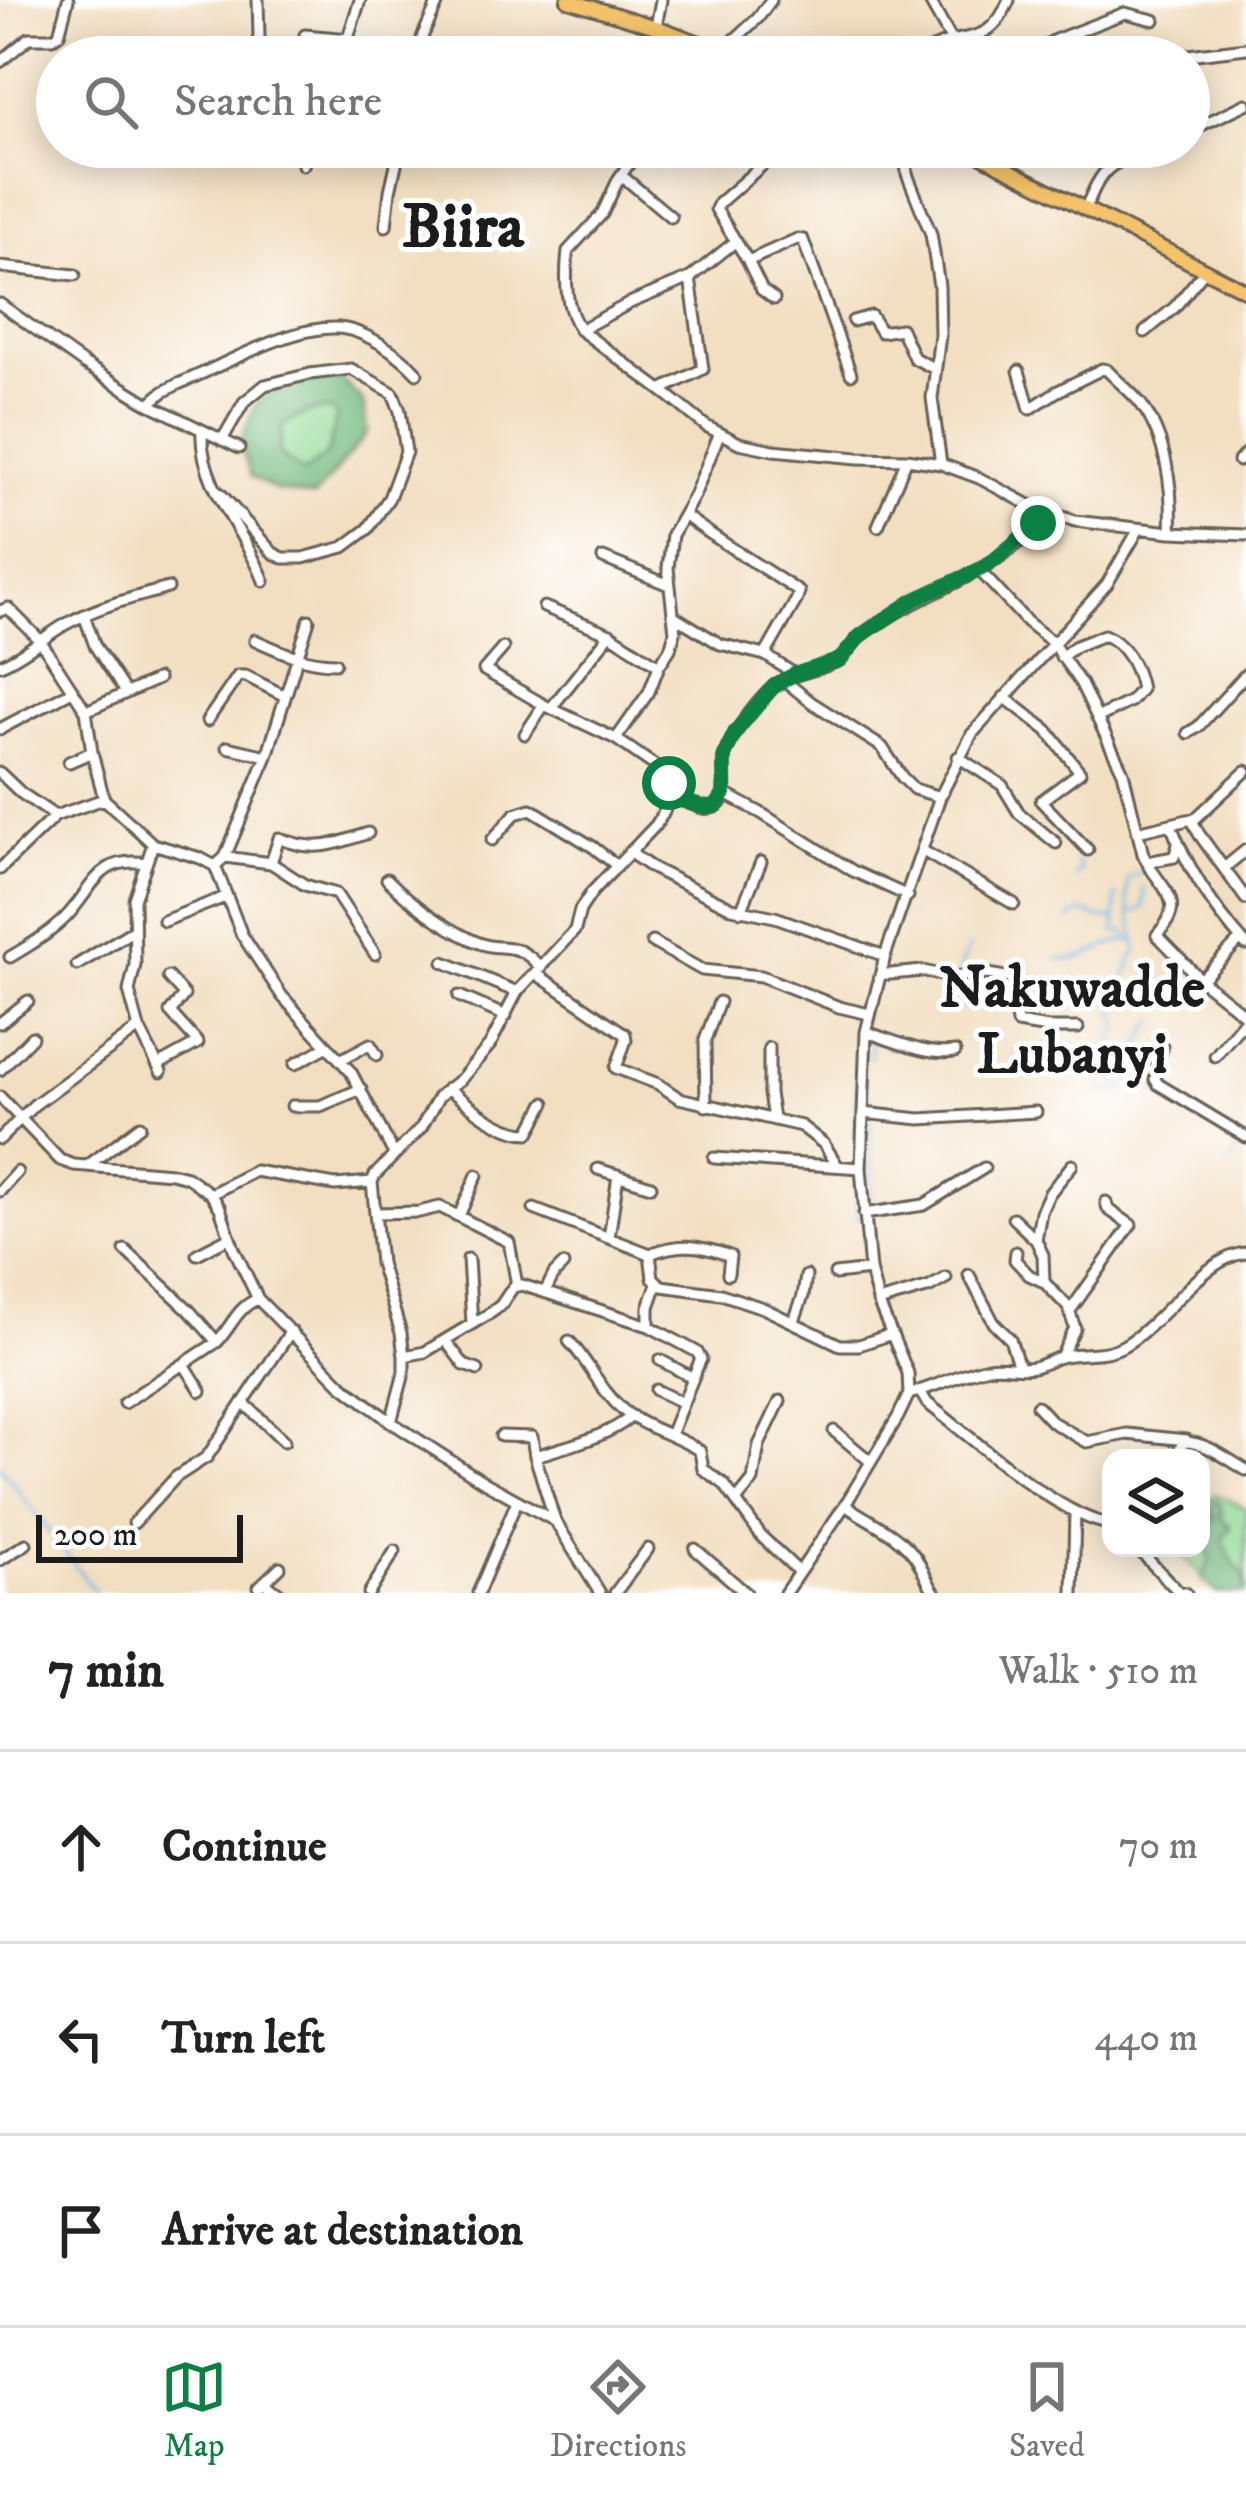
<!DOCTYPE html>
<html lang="en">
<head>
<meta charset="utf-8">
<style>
	:root { --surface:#fff; --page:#f2f2f2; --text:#222; --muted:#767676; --line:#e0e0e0; --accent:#0b8043 }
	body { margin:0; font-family:"IM FELL DW Pica",serif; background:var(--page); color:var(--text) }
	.controls { position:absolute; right:36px; bottom:36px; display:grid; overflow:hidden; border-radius:24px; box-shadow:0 6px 30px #0003 }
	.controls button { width:108px; height:108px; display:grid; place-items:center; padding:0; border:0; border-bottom:3px solid var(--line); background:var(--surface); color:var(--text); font:60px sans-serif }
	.scale { position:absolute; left:36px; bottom:30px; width:207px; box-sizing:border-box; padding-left:12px; border:6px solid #1c1c1c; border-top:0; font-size:33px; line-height:42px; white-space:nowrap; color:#1c1c1c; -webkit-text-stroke:9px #fff; paint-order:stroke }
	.stop { position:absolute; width:36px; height:36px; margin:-27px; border:9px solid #0b8043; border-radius:50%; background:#fff }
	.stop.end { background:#0b8043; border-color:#fff; box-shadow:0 3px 12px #0008 }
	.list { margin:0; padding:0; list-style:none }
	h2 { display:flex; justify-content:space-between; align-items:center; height:156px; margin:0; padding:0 48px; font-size:51px }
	h2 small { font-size:39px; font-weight:400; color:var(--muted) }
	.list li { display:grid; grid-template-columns:78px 1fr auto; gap:36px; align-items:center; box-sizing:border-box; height:192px; padding:0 48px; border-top:3px solid var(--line) }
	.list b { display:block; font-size:45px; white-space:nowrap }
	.list em { font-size:39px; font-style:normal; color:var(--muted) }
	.icon { flex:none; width:66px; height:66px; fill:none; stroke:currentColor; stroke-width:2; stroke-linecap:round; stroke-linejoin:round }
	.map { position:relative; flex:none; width:1246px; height:1593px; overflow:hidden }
	.search { position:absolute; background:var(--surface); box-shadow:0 6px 30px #0003; left:36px; right:36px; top:36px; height:132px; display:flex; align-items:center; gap:30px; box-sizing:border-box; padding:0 42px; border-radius:66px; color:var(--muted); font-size:45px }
	.sheet { height:732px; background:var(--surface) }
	nav { display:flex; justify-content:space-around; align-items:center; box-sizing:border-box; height:168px; border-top:3px solid var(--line); background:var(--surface); font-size:33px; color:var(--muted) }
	nav a { display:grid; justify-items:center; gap:6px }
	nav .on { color:var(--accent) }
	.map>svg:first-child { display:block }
	.green { fill:#93db96; stroke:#587c59; stroke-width:3 }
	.forest { fill:#76bb7f; stroke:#496c4e; stroke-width:3; fill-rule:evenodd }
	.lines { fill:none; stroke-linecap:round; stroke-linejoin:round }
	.stream { stroke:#6ab8e4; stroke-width:3 }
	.minor-casing { stroke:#676055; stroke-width:15 }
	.major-casing { stroke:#676055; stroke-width:18 }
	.minor { stroke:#fff; stroke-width:9 }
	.major { stroke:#f3c26a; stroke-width:12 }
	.route { stroke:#0b8043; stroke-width:15 }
	.labels { text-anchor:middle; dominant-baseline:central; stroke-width:10; stroke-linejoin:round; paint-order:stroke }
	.quarter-label { font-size:57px; font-weight:bold; fill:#1c1c1c; stroke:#fff }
	.district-label { font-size:63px; font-weight:bold; fill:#1c1c1c; stroke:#fff }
</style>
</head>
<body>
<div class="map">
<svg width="1246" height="1593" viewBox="0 0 1246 1593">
	<rect width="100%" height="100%" fill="#fff"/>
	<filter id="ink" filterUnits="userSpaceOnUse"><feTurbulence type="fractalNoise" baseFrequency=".00833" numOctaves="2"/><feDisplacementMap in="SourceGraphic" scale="24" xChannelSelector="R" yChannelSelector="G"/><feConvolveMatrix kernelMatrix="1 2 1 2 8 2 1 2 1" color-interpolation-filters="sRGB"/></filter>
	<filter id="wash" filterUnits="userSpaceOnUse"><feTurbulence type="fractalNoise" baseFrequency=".004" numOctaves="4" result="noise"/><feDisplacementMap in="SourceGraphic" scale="48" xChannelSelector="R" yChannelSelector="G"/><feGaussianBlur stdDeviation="2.7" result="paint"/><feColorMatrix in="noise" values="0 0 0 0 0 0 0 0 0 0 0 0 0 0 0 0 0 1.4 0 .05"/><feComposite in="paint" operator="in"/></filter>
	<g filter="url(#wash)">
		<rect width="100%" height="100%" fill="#f2dec0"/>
		<path class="green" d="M329 409 337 415 327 455 303 473 279 454 282 426 307 412Z
			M1216 1494 1246 1509V1590L1241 1593H1216L1178 1548H1201V1501L1207 1495 1211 1499Z"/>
		<path class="forest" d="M317 378 341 379 363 402 367 433 314 497 276 490 251 477 240 443 255 406 279 388ZM329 409 337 415 328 454 303 473 279 454 282 426 307 412Z
			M1218 1501 1221 1507 1222 1520 1231 1527 1223 1538C1227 1554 1233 1565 1244 1576L1245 1593H1218L1201 1579 1210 1561 1207 1540 1201 1539V1521L1204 1529 1212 1533 1211 1522 1216 1518 1214 1515V1518H1203L1201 1507 1213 1514 1211 1504Z"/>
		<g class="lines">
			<path class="stream" d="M1075 878 1081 869 1077 861
				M1116 895 1115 932H1123L1128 937
				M1131 914 1144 907V888
				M1070 920 1082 911 1096 917 1112 919
				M1135 938 1127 899 1128 879 1147 870
				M1058 959C1091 963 1105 939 1136 940L1137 951C1126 964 1124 991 1114 1009L1120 1024 1108 1051
				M959 972 969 947
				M1156 1018 1141 1044 1129 1077 1177 1100
				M1103 1048 1132 1067
				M858 1050 863 1017
				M870 1058 871 1037
				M857 1067V1143
				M1098 1092 1123 1091 1122 1061
				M868 1093 869 1109
				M1195 1112 1228 1131
				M870 1118 872 1210
				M1229 1164 1243 1139
				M857 1190V1178
				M857 1199 858 1219
				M0 1466 96 1593"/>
		</g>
	</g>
	<g filter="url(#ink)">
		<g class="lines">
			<g class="minor-casing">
				<path id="minor" d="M929 0 952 41
					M656 27 661 0
					M305 35 350 39
					M1051 42 1063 57
					M722 51 758 18 771 0
					M229 54 236 57
					M252 57 259 37 258 0
					M342 57 360 0
					M417 57 423 35 439 0
					M923 57C956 25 987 55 1009 0
					M1025 57 1055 40 1125 13 1154 20
					M1172 57 1246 48
					M0 62 29 38H53L59 34 68 0
					M1189 131 1246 104
					M641 147 619 178 602 214 568 251C565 277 564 312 583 332L669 396 706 426 739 443 773 450 858 458 907 459 941 464 979 478 1037 509 1075 521 1171 532 1246 535
					M806 147 817 163
					M905 147 907 174 931 234 939 286 940 335 932 398 941 464
					M303 165 310 147
					M621 175 671 217
					M1086 208C1103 163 1111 165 1153 147
					M386 226 390 191 400 147
					M748 261 797 239 803 240 851 374
					M0 267 75 275
					M774 299 762 290 748 261 716 209 719 203 783 147
					M0 304 84 364 149 404 239 448
					M853 321 871 316 881 332 901 329 914 358 935 369
					M580 330 632 302 690 278 736 241
					M1145 332 1175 307 1206 269
					M1019 371 1030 409 1056 392 1102 369 1107 370C1118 382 1131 391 1141 404 1167 439 1173 490 1171 532
					M661 390 703 369 690 278
					M149 404 163 392 178 384C223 366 287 327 336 328 362 328 400 354 417 373
					M202 431C199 484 246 533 264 581
					M1239 461 1246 453
					M220 493 273 553 283 558H303L344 547 368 529 389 498 406 452 400 411 393 393 351 369 310 374 265 385 244 402 222 440
					M684 515C721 543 761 566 799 592L797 599 765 655
					M878 526 907 459
					M603 558 669 585
					M979 570 1027 622 1052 642 1081 684 1123 772 1143 854C1157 888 1191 899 1157 935L1201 980
					M544 607 610 634 659 666 649 692 616 739
					M0 611 8 608 40 640 86 711 92 752 104 799 153 844 200 858 215 866 242 935 282 996 351 1072 394 1154
					M84 615 95 646 126 693
					M674 616 720 644 765 655 796 675
					M255 640C282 652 305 663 335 663
					M1061 657 1076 646 1104 635C1125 643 1137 667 1141 689L1131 701 1097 718
					M0 665C25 655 43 637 66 624 98 606 133 598 168 588
					M659 666 670 649 675 632 668 568 672 535 694 496 719 435
					M785 681 811 702 882 747 902 777 914 789 940 797
					M1004 697 1047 730 1080 772 1041 801 1088 850
					M551 708 610 634
					M86 711 158 679
					M207 721 238 676H246L285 696
					M0 729 72 691
					M1188 733 1198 727 1246 674
					M525 734 544 705
					M227 747 267 756
					M958 757 1002 785 1019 813 1056 843
					M69 762 92 752
					M0 773 21 793 55 816
					M724 793 761 813 853 871 908 896
					M667 800C686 796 697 811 711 808 732 804 722 773 724 759 726 740 761 696 777 684 794 672 818 671 837 661 848 655 852 642 862 635 918 590 1005 576 1045 512
					M1192 820 1199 834 1246 899
					M1171 825C1188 870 1214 909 1246 945
					M1137 832 1196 818 1246 771
					M492 840 515 814 531 809 593 847 616 865
					M153 844 134 899 135 965 129 991 139 1028 161 1072
					M923 851 1014 904
					M629 852 652 868 732 908 775 917 885 956
					M225 857 271 863 305 885 336 894 375 954
					M271 863 279 838C314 853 334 845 368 833
					M215 866 225 857 267 756 309 620
					M1149 867 1152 861 1174 857 1178 845
					M1224 868 1246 850
					M0 869 55 816 104 799
					M387 879C411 903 441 925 472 940 502 955 513 936 541 968
					M741 911 761 862
					M164 921 225 897
					M1241 939 1201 980 1246 1016
					M652 942 702 970 761 976 839 1007 869 1014
					M10 957C29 946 49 934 65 918 94 889 96 856 146 863
					M444 962 517 992
					M77 965 134 930
					M535 973 625 1034 626 1040 616 1068 658 1084 679 1098 801 1126 824 1144 837 1165
					M880 975 923 971 950 977 988 974 1011 978 1017 1023 1048 1028H1078
					M459 996 506 1016
					M0 1023 28 1001
					M866 1032C895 1041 925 1056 955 1052
					M1162 1047 1155 1079 1158 1084 1246 1137
					M769 1048V1094L773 1118
					M1215 1056 1246 1019
					M340 1060 370 1044 377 1055
					M295 1064 328 1046
					M158 1065 198 1043 170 1012 184 995 168 977
					M0 1070 32 1037
					M448 1088C470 1106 500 1133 529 1133L545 1103
					M0 1097 60 1160 74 1165 171 1173 187 1177 211 1194 220 1208 234 1249 258 1299 342 1385 391 1422 484 1482 555 1521 600 1593
					M292 1106H320L361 1089
					M706 1106 705 1040 719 1002
					M863 1113 920 1119 1036 1112
					M0 1139 34 1105 139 1028
					M714 1158 861 1168
					M87 1166 140 1126
					M598 1169 651 1186
					M0 1191 17 1172
					M211 1194 255 1171 335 1185 372 1182
					M534 1209 645 1252 650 1254 653 1278 662 1286 721 1294 763 1308 840 1345H859L892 1334
					M375 1213 419 1212 440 1207 509 1242 517 1285
					M864 1214 924 1205 984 1168
					M459 1216 477 1175
					M1013 1218 1036 1240
					M609 1238 618 1175
					M125 1250 189 1310 217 1342
					M1016 1252 1015 1260 1029 1275 1044 1282
					M197 1254 230 1237
					M650 1254C680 1242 700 1245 730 1256L728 1274
					M468 1259 472 1323
					M835 1274 870 1270
					M969 1275 994 1323 1010 1339 1019 1367
					M545 1292 554 1274 563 1265
					M878 1302 930 1287 946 1278
					M1070 1311 1131 1225 1108 1209 1106 1202
					M794 1321 803 1296 806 1276
					M649 1326V1307L657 1284
					M446 1341 464 1365 478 1370
					M569 1341C589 1362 600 1390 623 1410 646 1429 676 1435 700 1451L703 1469 724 1484 761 1536 799 1572
					M404 1356 425 1352 492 1312 501 1305 513 1287 522 1285 649 1326 697 1352 701 1359 699 1363 670 1435
					M1061 1357 1075 1328 1068 1307 1044 1282 1043 1255 1036 1240 1041 1212 1049 1194 1072 1165
					M660 1360 693 1378
					M184 1364 201 1391
					M656 1390 683 1403
					M920 1391 927 1403C969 1435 1062 1520 1111 1524
					M909 1394C936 1387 961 1373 988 1367 1003 1364 1019 1370 1034 1367 1043 1365 1051 1360 1060 1357 1081 1351 1103 1357 1123 1346 1163 1324 1204 1256 1246 1253
					M124 1403 217 1342C232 1326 237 1307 258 1299
					M244 1403 284 1441
					M1037 1406 1052 1422 1087 1442 1127 1434 1186 1440
					M391 1422 404 1373V1356L401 1333 380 1263 372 1182 375 1175 421 1128 439 1096 461 1079 490 1045 517 992 575 930 580 910 592 892 656 825 664 812 667 800 669 783 664 772 616 739 544 705 484 670 503 648
					M834 1431 870 1461
					M501 1436 532 1437 535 1456 555 1521
					M535 1456C567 1446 606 1438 632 1416
					M1176 1458 1183 1442C1205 1441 1227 1459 1246 1470
					M736 1501 753 1480 759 1445 780 1401
					M845 1505C868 1521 900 1534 916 1558 923 1569 927 1582 935 1593
					M134 1523 176 1477 207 1457 291 1331
					M1137 1548 1178 1591 1186 1593
					M695 1549 746 1593
					M0 1560 26 1544
					M264 1582 279 1593
					M259 1587 280 1567
					M369 1593 395 1551
					M478 1593 517 1501
					M615 1593 648 1549
					M785 1593 845 1505 898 1417 909 1394 908 1373 879 1304 870 1270 861 1168 866 1032 885 956 940 797 972 734 1107 584 1139 529
					M1073 1593 1075 1513"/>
			</g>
			<g class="major-casing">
				<path id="major" d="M568 0 656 27 738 57
					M964 147 1246 291"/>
			</g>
			<use href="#minor" class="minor"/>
			<use href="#major" class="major"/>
		</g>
	</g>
	<g class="lines" filter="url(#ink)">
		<path class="route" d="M669 783 667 800C685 796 699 812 716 806L724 794V757L735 732 774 686 793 675 840 660 859 637 914 600 987 566 1038 523"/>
	</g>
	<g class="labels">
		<g class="quarter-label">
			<text x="1072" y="989">Nakuwadde<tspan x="1072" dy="66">Lubanyi</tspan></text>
		</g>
		<g class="district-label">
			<text x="463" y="228">Biira</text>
		</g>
	</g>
</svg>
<div class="controls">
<button><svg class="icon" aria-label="layers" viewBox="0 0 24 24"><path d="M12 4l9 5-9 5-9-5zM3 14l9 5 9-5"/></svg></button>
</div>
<div class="scale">200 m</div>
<div class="stop" style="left:669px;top:783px"></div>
<div class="stop end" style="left:1038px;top:523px"></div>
<div class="search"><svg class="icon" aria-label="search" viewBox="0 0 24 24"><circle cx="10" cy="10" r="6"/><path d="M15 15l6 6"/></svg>Search here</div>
</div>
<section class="sheet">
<h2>7 min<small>Walk · 510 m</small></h2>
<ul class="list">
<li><svg class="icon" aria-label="ahead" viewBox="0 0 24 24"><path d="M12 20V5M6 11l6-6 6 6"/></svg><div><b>Continue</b></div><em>70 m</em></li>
<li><svg class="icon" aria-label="left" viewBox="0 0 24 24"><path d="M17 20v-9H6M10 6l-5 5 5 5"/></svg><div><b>Turn left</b></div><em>440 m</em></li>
<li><svg class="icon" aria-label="arrive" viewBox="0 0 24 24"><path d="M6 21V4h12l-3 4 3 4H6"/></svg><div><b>Arrive at destination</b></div></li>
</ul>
</section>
<nav>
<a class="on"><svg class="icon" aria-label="map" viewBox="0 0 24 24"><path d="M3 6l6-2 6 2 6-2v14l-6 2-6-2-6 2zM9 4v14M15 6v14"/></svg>Map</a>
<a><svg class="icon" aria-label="directions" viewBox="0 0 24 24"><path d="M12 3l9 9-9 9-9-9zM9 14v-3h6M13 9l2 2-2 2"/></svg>Directions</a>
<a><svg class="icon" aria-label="saved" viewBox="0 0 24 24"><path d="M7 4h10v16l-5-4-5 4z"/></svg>Saved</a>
</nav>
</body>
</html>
